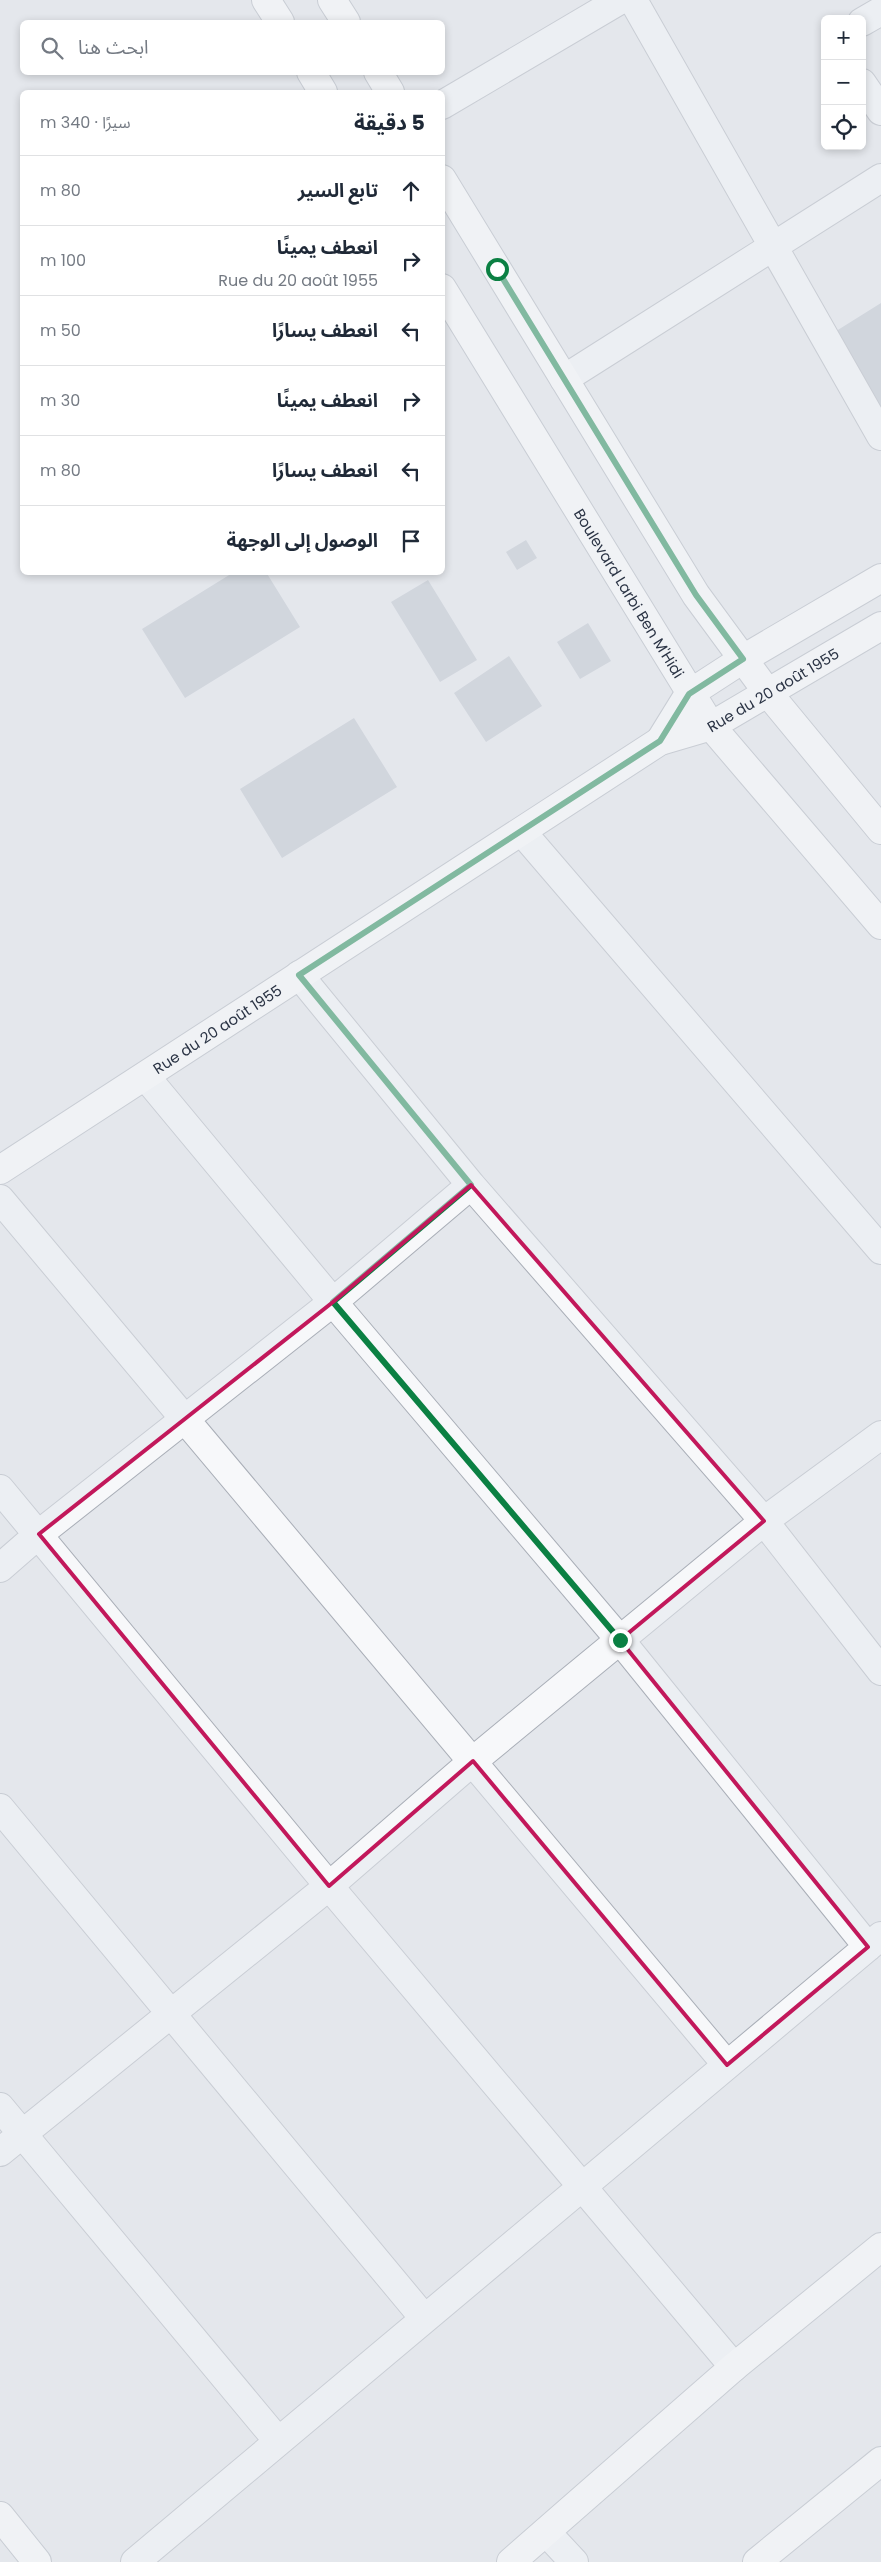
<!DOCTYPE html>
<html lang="ar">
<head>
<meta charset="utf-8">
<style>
	:root { --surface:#fff; --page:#f6f6f7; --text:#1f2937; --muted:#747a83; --line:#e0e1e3 }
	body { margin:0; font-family:Poppins,"Noto Sans Arabic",sans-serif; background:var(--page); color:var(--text); direction:rtl }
	.controls { position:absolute; right:15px; top:15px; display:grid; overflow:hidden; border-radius:8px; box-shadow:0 2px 8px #0003 }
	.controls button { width:45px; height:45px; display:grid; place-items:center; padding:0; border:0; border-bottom:1px solid var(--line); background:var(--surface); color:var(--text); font:25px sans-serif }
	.stop { position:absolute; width:15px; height:15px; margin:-11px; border:4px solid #0b8043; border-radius:50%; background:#fff }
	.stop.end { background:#0b8043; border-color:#fff; box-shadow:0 1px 5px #0008 }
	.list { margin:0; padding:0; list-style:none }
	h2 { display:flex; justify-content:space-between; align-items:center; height:65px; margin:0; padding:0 20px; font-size:21px }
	h2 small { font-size:16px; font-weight:400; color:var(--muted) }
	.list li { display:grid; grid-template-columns:32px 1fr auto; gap:15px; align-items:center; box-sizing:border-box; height:70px; padding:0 20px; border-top:1px solid var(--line) }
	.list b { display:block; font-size:19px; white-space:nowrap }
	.list p { margin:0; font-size:16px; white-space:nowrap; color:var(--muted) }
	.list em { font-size:16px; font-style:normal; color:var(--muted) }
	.icon { flex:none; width:28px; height:28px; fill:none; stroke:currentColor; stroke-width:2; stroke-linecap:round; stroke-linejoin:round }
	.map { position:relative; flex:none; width:881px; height:2562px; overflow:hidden; direction:ltr }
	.search { position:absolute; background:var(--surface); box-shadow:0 2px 8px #0003; left:20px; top:20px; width:425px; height:55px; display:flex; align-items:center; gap:12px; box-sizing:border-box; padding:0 18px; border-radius:8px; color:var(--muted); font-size:19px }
	.panel { position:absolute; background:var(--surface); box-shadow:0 2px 8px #0003; left:20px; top:90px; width:425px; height:485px; border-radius:8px; direction:rtl }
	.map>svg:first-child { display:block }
	.building { fill:#bbc0ca }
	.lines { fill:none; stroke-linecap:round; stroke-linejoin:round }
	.street-casing { stroke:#a9aeb7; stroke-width:30 }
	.secondary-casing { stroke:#a9aeb7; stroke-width:30 }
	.street { stroke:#f7f8fa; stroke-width:28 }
	.secondary { stroke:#fff; stroke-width:28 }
	.route { stroke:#0b8043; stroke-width:6 }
	.marked { fill:none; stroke:#c2185b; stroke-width:4; stroke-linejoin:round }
	.labels { text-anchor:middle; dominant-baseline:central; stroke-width:4.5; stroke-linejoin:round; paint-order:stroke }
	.street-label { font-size:15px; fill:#2b3445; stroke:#f4f6f9 }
</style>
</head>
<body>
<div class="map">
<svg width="881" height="2562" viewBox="0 0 881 2562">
	<rect width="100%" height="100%" fill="#e4e7ec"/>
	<path class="building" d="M881 303V420L825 338Z
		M526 540 537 558 517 570 506 552Z
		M234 572H266L300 627 185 698 142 629Z
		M428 580 477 660 440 682 391 602Z
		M588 623 611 661 580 679 557 642Z
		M509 656 542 706 486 742 454 693Z
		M354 718 397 787 282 858 240 789Z"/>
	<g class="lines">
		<g class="street-casing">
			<path id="street" d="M633 0 881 436
				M862 22 881 11
				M862 83 881 111
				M442 105 620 0
				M564 379 881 178
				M522 832 881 1250
				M299 975 471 1185 764 1521 881 1671
				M146 1077 333 1302 620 1640 868 1947
				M0 1199 727 2065
				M0 1489 329 1886 734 2367
				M0 1568 39 1534 333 1302 471 1185
				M0 1808 424 2318
				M0 2107 278 2441
				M0 2152 329 1886 473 1761 764 1521 881 1435
				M546 2532 574 2562
				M135 2562 881 1936"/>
		</g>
		<g class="secondary-casing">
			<g id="secondary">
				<path d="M266 0 280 22"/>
				<path d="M332 0 346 22"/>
				<path d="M311 72 323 92"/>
				<path d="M378 72 390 92"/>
				<path d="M442 179 696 595 768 693 881 830"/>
				<path id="s1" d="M442 288 711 726 881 925"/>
				<path d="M660 741 689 694 743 659 881 578"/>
				<path id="s2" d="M0 1170 660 741 711 726 881 626"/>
				<path d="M0 2516 37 2562"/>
				<path d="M511 2562 734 2367 881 2247"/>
				<path d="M757 2562 881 2461"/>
			</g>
		</g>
		<use href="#street" class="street"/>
		<use href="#secondary" class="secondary"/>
	</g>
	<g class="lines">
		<path class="route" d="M497 269 696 595 743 659 689 694 660 741 299 975 471 1185 333 1302 620 1640"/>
	</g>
	<path d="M0 0H881V2562H0ZM471 1185 764 1521 620 1640 868 1947 727 2065 473 1761 329 1886 39 1534 333 1302Z" fill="#e4e7ec" fill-opacity=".55" fill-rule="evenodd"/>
	<path class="marked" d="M471 1185 764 1521 620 1640 868 1947 727 2065 473 1761 329 1886 39 1534 333 1302Z"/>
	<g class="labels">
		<g class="street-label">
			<text stroke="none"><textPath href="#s1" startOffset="358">Boulevard Larbi Ben M'Hidi</textPath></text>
			<text stroke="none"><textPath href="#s2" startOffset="912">Rue du 20 août 1955</textPath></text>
			<text stroke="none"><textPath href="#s2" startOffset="259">Rue du 20 août 1955</textPath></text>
		</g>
	</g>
</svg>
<div class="controls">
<button>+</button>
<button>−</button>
<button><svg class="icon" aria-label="locate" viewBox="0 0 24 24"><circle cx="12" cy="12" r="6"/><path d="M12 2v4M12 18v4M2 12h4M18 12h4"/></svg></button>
</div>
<div class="stop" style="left:497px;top:269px"></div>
<div class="stop end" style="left:620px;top:1640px"></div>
<div class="search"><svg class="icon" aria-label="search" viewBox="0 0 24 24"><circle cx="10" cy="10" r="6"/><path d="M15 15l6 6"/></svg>ابحث هنا</div>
<section class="panel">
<h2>5 دقيقة<small>سيرًا · 340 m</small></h2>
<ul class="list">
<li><svg class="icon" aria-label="ahead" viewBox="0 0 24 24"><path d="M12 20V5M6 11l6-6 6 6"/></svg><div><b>تابع السير</b></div><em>80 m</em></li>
<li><svg class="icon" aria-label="right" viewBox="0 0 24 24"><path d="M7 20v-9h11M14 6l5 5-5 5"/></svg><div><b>انعطف يمينًا</b><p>Rue du 20 août 1955</p></div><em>100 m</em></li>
<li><svg class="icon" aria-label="left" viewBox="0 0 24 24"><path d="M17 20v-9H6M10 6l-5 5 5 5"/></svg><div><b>انعطف يسارًا</b></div><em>50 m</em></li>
<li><svg class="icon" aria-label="right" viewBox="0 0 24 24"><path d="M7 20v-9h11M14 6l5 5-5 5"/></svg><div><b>انعطف يمينًا</b></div><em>30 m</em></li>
<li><svg class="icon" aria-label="left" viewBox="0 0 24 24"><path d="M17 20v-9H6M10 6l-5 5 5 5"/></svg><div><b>انعطف يسارًا</b></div><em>80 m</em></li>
<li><svg class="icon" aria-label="arrive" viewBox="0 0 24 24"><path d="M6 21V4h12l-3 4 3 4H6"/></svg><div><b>الوصول إلى الوجهة</b></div></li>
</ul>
</section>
</div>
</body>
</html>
